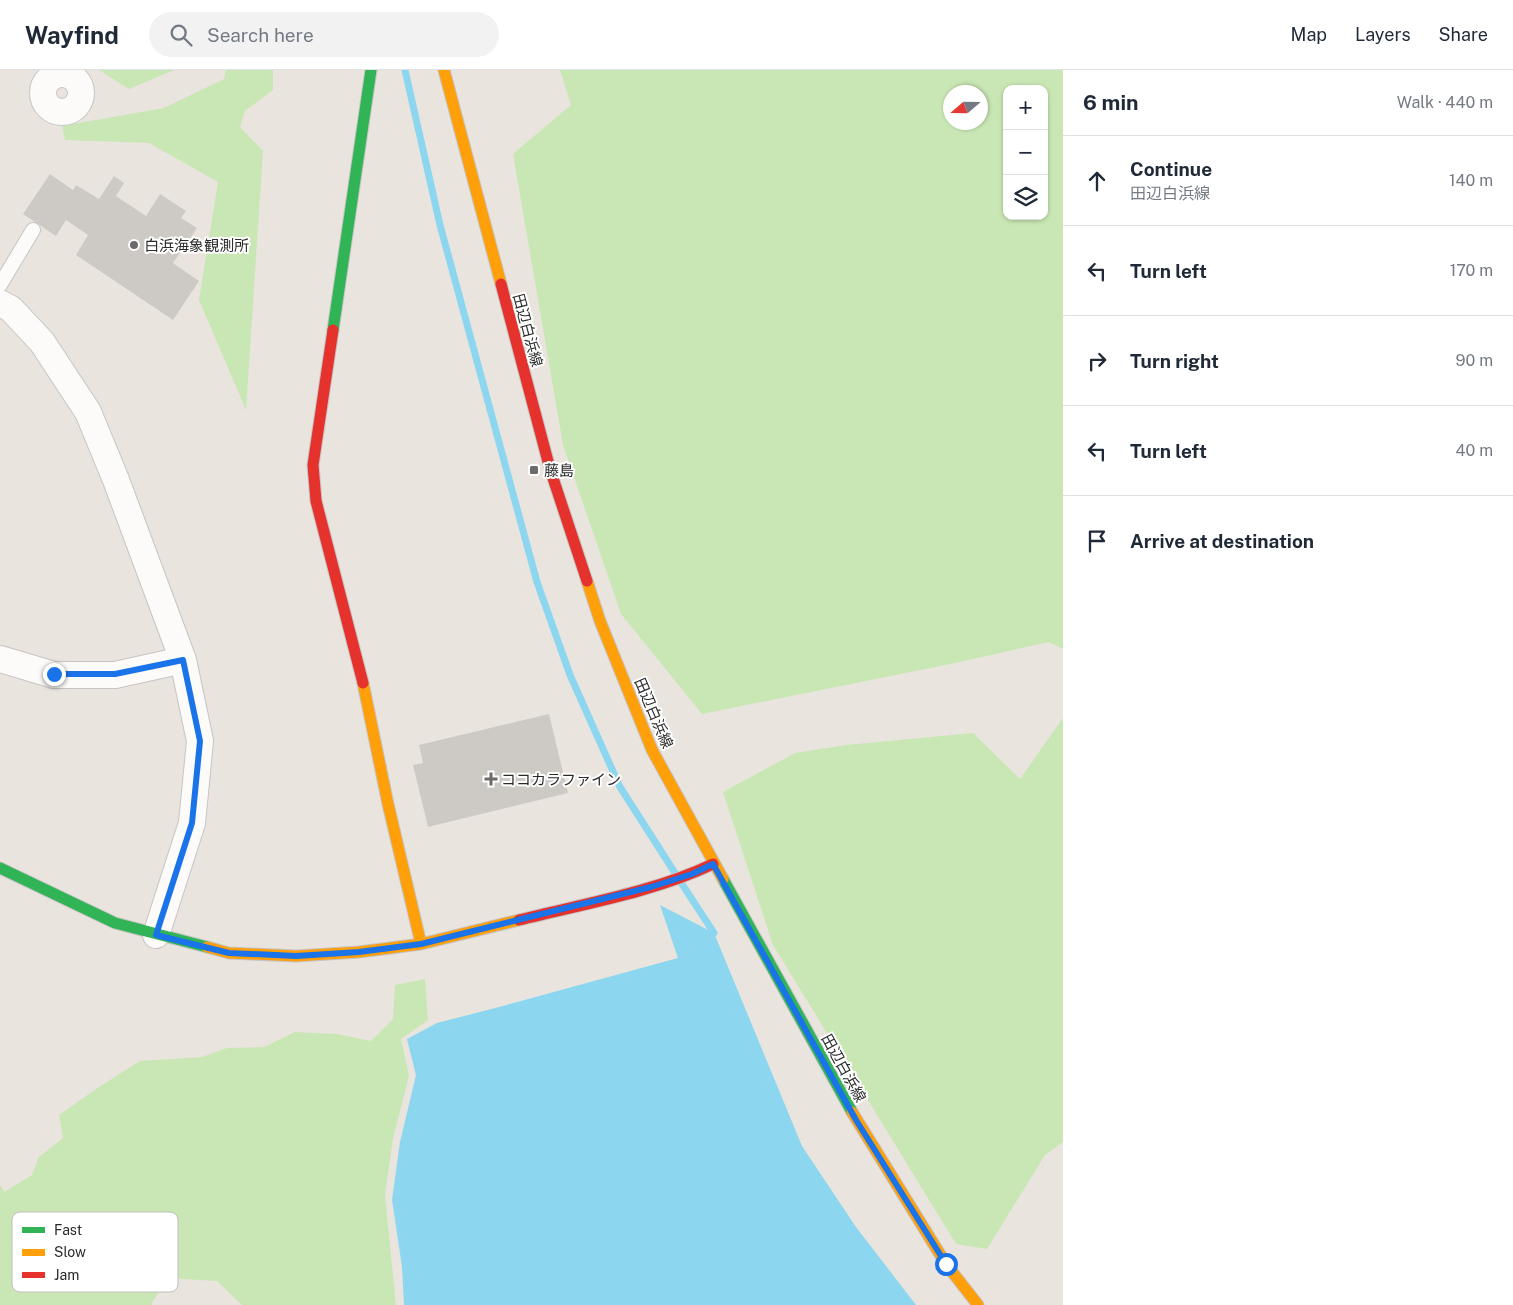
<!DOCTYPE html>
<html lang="en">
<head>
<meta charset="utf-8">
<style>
	:root { --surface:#fff; --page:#f2f2f3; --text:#1f2937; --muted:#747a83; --line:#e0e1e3 }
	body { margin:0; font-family:"Public Sans","Noto Sans JP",sans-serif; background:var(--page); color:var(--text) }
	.controls { position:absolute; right:15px; top:15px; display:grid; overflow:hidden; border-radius:10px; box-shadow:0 1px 4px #0004 }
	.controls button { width:45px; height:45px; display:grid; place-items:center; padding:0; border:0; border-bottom:1px solid var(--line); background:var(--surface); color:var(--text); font:25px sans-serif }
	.compass { position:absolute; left:943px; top:15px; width:45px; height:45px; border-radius:50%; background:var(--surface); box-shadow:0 1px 4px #0004; rotate:250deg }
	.stop { position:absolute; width:15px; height:15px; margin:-11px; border:4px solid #1a73e8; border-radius:50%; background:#fff }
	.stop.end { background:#1a73e8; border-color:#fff; box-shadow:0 1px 5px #0008 }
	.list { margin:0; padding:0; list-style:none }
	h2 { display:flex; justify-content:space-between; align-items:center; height:65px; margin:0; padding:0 20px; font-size:21px }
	h2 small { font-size:16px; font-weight:400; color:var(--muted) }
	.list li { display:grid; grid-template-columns:32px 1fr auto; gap:15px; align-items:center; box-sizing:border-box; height:90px; padding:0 20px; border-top:1px solid var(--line) }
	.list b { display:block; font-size:19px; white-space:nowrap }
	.list p { margin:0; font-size:16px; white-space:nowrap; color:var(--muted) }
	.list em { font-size:16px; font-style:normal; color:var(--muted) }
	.icon { flex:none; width:28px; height:28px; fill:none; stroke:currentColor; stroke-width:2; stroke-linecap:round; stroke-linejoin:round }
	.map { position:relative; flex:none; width:1063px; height:1235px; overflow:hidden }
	header { display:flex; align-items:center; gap:30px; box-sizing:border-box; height:70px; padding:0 25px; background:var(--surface); border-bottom:1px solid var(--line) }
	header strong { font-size:24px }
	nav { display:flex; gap:28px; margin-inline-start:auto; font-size:18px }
	.search { width:350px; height:45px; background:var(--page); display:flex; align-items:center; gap:12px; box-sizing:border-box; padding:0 18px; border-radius:28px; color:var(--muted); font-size:19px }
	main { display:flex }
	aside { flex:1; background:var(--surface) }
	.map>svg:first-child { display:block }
	.green { fill:#c9e7b4; fill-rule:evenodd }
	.water { fill:#8dd6f0 }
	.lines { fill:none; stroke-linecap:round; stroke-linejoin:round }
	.stream { stroke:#8dd6f0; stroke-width:7 }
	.building { fill:#cdcac6 }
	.lane-casing { stroke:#c6c4c5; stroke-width:16 }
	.street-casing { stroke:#c6c4c5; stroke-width:28 }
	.fast-casing { stroke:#c6c4c5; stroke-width:13 }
	.slow-casing { stroke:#c6c4c5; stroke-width:13 }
	.jam-casing { stroke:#c6c4c5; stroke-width:13 }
	.lane { stroke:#fcfbfa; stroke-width:14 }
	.street { stroke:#fcfbfa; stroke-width:26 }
	.fast { stroke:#30b455; stroke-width:11 }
	.slow { stroke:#ff9f0a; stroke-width:11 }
	.jam { stroke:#e5322d; stroke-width:11 }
	.route { stroke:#1a73e8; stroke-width:6 }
	.poi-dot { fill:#6d6b69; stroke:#fff; stroke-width:2 }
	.labels { text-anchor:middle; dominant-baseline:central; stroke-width:4; stroke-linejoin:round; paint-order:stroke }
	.poi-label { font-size:15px; fill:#2a2a2a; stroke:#fff; text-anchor:start }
	.street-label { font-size:15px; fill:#2a2a2a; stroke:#fff }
	.key { fill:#fff; stroke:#bfbfbf; stroke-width:1 }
	.key-label { font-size:14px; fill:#2a2a2a }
</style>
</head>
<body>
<header>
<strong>Wayfind</strong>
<div class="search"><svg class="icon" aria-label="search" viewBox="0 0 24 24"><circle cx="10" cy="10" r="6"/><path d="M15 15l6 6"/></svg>Search here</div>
<nav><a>Map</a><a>Layers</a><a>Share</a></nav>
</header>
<main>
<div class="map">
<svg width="1063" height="1235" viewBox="0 0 1063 1235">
	<rect width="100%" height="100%" fill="#e9e4de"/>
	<path class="green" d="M99 0H174L129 19Z
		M226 0H273V20L245 41 240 57 263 81 246 340 199 230 218 112 149 73 65 70 62 56 164 38 224 9Z
		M560 0H1063V579L1049 572 955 593 702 644 621 544 563 375 513 84 571 35ZM1007 19H1044V146H1007ZM981 22V52H951V22Z
		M1063 648V1072L1045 1085 987 1179 956 1174 773 875 723 722 795 683 846 675 973 663 1020 709Z
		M425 909 428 950 401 969 409 1006 393 1068 385 1125 396 1235H242L217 1211 167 1208 151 1235H0V1115L4 1122 32 1105 39 1087 63 1068 59 1045 96 1019 140 991 202 987 227 978 264 977 295 962 337 964 371 971 393 949 395 915Z"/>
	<path class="water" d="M660 835 714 863 802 1076 856 1157 916 1235H404L402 1197 392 1130 400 1072 416 1005 407 969 437 953 499 937 678 888Z"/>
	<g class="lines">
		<path class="stream" d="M405 0 440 155 537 512 570 605 620 717 675 803
			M682 814 714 863"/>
	</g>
	<path class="building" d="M50 104 73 120 76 115 99 129 114 106 124 113 116 126 146 146 160 124 186 141 181 148 197 158 173 193 199 211 173 250 76 185 88 165 66 150 56 166 23 144Z
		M549 644 568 723 428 757 413 695 423 693 419 675Z"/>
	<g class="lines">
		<g class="lane-casing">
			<path id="lane" d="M0 215 33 160"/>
		</g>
		<g class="street-casing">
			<path id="street" d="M43 23a19 19 0 1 1 38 0a19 19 0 1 1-38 0Z
				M0 233 11 239 42 272 88 342 116 410 183 590 200 671 192 753 156 865
				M0 589 54 605H115L183 590"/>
		</g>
		<g class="fast-casing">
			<path id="fast" d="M333 260 371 0
				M0 798 115 853 207 877
				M723 809 852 1042"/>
		</g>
		<g class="slow-casing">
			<path id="slow" d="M444 0 501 214
				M587 511 600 551 652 680 723 809
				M363 613 388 734 421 874
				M207 877 229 883 296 886 359 882 421 874 519 850
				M852 1042 946 1194 978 1235"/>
		</g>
		<g class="jam-casing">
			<path id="jam" d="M501 214 550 399 587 511
				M333 260 313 395 316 431 363 613
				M519 850C583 834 654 822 713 794"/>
		</g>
		<use href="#lane" class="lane"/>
		<use href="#street" class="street"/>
		<use href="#fast" class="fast"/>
		<use href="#slow" class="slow"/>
		<use href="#jam" class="jam"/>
	</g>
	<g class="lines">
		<path class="route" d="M54 604H115L183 590 200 671 192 753 156 865 229 883 296 886 359 882 421 874 651 817 692 804 713 794 856 1050 946 1194"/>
	</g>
	<g class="poi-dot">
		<circle cx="134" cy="175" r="5"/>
		<rect x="529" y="395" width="10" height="10" rx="2.5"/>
		<path d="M488.5 701.5h5v5h5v5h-5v5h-5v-5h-5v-5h5z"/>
	</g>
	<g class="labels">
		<g class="poi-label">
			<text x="144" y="175">白浜海象観測所</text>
			<text x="544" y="400">藤島</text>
			<text x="501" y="709">ココカラファイン</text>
		</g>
		<g class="street-label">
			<text transform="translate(528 260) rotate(75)">田辺白浜線</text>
			<text transform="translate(654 643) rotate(67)">田辺白浜線</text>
			<text transform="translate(844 998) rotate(61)">田辺白浜線</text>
		</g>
	</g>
	<rect x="12" y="1142" width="166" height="80" rx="8" class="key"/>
	<rect x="22" y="1157" width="23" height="6" fill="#30b455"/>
	<rect x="22" y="1179" width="23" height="7" fill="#ff9f0a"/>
	<rect x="22" y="1202" width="23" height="6" fill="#e5322d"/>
	<g class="key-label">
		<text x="54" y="1165">Fast</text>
		<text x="54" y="1187">Slow</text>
		<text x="54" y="1210">Jam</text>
	</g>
</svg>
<div class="controls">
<button>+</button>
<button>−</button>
<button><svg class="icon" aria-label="layers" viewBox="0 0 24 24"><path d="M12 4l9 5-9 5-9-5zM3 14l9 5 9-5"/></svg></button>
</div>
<svg class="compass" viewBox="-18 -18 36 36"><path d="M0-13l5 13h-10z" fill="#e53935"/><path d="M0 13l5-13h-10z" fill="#747a83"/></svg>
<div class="stop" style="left:946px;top:1194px"></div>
<div class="stop end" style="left:54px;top:604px"></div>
</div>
<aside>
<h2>6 min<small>Walk · 440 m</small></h2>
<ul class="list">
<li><svg class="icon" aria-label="ahead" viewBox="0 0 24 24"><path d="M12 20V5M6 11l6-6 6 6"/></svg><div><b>Continue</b><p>田辺白浜線</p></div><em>140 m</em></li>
<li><svg class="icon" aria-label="left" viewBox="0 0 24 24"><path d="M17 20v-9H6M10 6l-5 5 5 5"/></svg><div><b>Turn left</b></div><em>170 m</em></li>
<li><svg class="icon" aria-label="right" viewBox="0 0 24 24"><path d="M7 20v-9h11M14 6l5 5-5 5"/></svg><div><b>Turn right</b></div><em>90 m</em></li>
<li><svg class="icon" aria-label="left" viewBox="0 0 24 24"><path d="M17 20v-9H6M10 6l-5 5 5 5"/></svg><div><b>Turn left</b></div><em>40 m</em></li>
<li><svg class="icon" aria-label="arrive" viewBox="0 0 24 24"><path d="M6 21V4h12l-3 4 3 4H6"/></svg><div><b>Arrive at destination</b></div></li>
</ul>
</aside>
</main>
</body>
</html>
